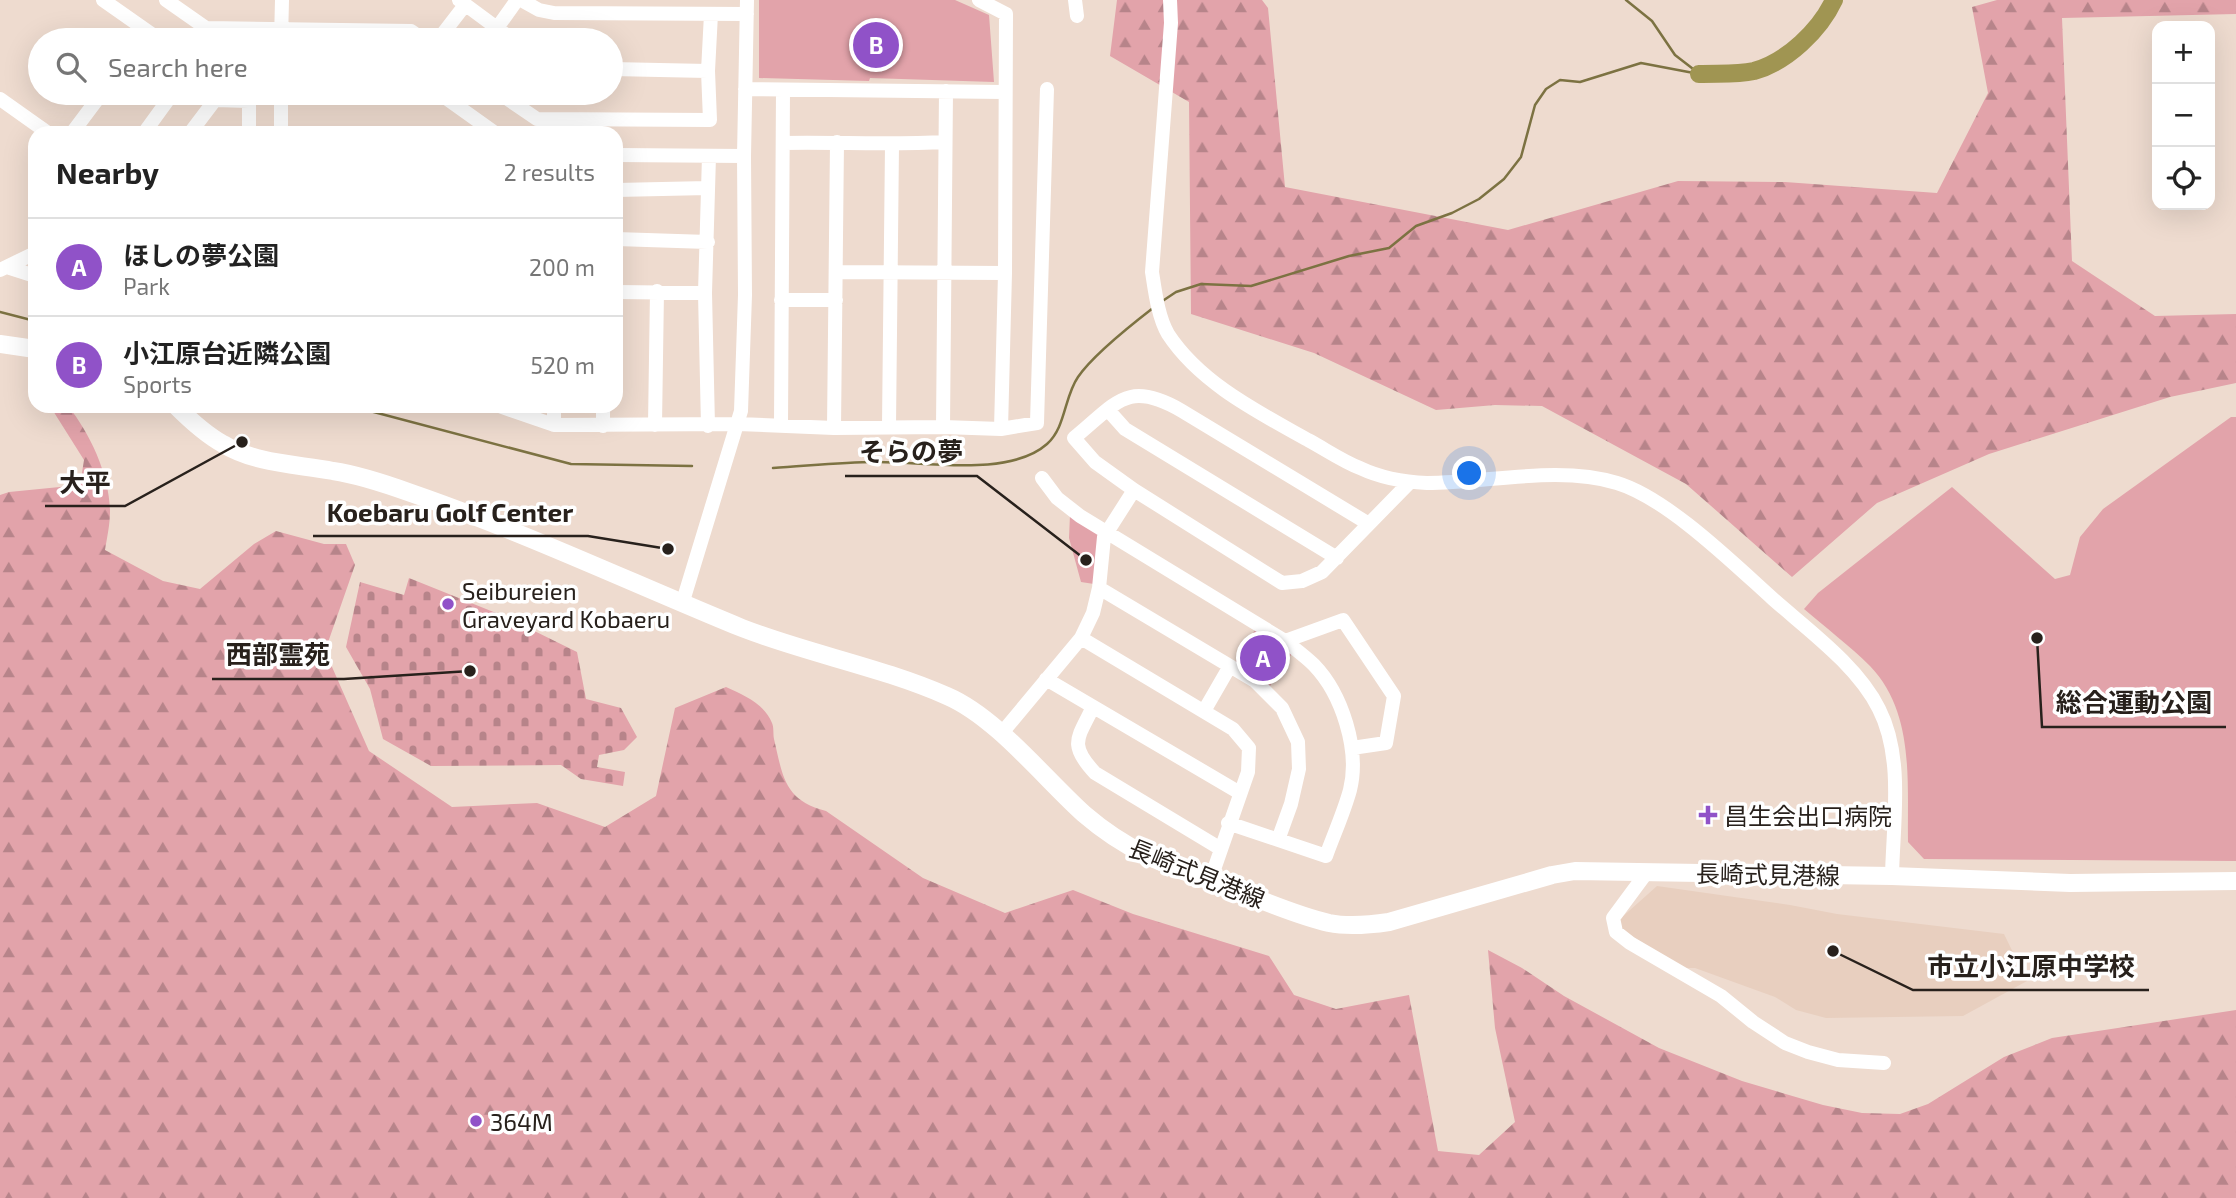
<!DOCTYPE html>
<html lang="en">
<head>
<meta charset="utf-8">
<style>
	:root { --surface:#fff; --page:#f6f6f6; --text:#222; --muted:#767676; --line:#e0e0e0; --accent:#9052c8 }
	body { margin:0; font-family:"Exo 2","Noto Sans JP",sans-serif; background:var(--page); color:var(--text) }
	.controls { position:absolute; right:21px; top:21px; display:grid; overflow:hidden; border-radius:14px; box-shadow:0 7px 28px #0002 }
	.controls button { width:63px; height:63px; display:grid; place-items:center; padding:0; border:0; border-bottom:2px solid var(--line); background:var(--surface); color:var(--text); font:35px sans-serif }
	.you { position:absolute; left:1470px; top:474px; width:24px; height:24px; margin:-18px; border:5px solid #fff; border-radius:50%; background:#1a73e8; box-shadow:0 0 0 10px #1a73e833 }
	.badge { display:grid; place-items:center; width:46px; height:46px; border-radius:50%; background:var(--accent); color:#fff; font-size:23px; font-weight:700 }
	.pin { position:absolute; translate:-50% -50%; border:4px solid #fff; box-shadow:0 2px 7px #0006 }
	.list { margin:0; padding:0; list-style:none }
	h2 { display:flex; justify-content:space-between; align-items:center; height:91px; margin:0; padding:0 28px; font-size:30px }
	h2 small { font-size:23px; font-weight:400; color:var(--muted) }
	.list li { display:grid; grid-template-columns:46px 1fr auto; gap:21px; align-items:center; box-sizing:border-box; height:98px; padding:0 28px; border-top:2px solid var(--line) }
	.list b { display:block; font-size:26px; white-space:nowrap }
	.list p { margin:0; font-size:23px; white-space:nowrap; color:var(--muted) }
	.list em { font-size:23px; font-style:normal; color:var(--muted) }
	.icon { flex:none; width:38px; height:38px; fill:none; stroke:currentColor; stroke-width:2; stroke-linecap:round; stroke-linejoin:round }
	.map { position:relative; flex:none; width:2236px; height:1198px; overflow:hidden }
	.search { position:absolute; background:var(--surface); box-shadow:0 7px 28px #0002; left:28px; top:28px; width:595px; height:77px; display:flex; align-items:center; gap:18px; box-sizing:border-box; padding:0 24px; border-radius:38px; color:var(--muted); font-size:26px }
	.panel { position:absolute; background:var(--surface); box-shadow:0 7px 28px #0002; left:28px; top:126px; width:595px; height:287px; border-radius:21px }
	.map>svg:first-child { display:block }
	.built { fill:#e8cfbf }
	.forest { fill:url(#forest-firs) }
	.cemetery { fill:url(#cemetery-stones) }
	.green { fill:#e2a3aa }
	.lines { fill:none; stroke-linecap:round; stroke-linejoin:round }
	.stream { stroke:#7c7242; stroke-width:2.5 }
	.river { stroke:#a09552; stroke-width:18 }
	.minor { stroke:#fff; stroke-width:14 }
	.major { stroke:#fff; stroke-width:18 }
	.poi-dot { fill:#9052c8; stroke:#fff; stroke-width:2.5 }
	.labels { text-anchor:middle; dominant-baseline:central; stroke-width:7; stroke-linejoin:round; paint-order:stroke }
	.poi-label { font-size:24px; fill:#28211c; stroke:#fff; text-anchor:start }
	.street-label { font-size:24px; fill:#28211c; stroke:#fff }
	.leader { fill:none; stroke:#28211c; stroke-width:2.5 }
	.callout-dot { fill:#28211c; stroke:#fff; stroke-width:2.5 }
	.callout-label { font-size:26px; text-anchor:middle; font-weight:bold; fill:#28211c; stroke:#fff; stroke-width:7; stroke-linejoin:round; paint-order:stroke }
</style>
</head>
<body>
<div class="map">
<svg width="2236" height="1198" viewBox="0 0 2236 1198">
	<defs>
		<pattern id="forest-firs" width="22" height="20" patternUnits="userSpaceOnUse" patternTransform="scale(1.75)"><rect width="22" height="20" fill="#e2a3aa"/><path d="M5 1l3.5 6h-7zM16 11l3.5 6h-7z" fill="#b7848a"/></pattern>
		<pattern id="cemetery-stones" width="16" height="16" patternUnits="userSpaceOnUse" patternTransform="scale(1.75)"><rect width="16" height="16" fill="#e2a3aa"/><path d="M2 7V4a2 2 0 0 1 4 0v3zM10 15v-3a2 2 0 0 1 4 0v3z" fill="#b7848a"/></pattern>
	</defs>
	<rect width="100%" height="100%" fill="#eedbcf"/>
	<path class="built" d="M1657 886 1790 905 1837 914 2004 934 2027 981 1963 1016 1826 1018 1796 1010 1775 997 1695 968H1678L1622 929 1620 919Z"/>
	<path class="forest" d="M1117 0H1262L1268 8 1285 187 1508 230 1678 181 1785 182 1937 193 1988 93 1972 7 1997 0H2236V14L2062 18 2072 261 2155 316 2236 314V383L2170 397 1989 454 1877 503 1792 577 1686 484 1542 406 1495 405 1436 410 1314 353 1191 314 1189 102 1110 56Z
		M50 406H68C90 433 110 476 110 512 110 524 107 538 105 550L163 581 200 589 254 544 276 531 324 544H346L355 565 325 651 369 751 452 807 537 803 605 827 656 796 675 708 726 687C743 695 764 703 772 723 774 727 773 734 774 739 783 777 784 800 826 811L923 878 1005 913 1073 890 1133 914 1269 956 1294 995 1336 1009 1409 995 1438 1151 1479 1155 1515 1122 1495 1028 1488 950 1522 968 1564 996 1659 1048 1742 1081 1823 1105 1862 1113 1900 1114 1928 1104 2004 1057 2052 1038 2236 1010V1198H0V495L9 492 80 485 84 460Z"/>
	<path class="cemetery" d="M409 578 506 617 577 652 586 699 621 708 637 737 624 750 599 755 597 767 625 772 623 786 581 779 561 765 431 766 383 739 370 689 346 647 360 582 404 595Z"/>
	<path class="green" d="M759 0H955L989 15 994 82 870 78 869 81 759 78Z
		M2231 417H2236V861L1924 859 1908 842C1907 782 1915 713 1870 666 1850 646 1826 628 1804 609L1818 593 1952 487 2055 579 2070 575 2080 537 2103 509Z
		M1070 515 1099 534 1094 584 1081 582 1069 538Z
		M1256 628 1293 652 1270 686 1234 664Z"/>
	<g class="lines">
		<path class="stream" d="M1626 0 1652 21 1675 55 1697 72
			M1161 302 1176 292 1201 284 1251 286 1349 256 1389 248 1416 226 1452 213 1479 199 1504 179 1521 157 1535 105 1546 89 1560 80 1580 82 1641 63 1699 74
			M0 312 35 321
			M351 406 571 464 692 466
			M773 468C807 466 841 462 875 462 922 461 1009 478 1047 444 1066 427 1064 397 1078 377 1093 355 1131 325 1153 308"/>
		<path class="river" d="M1699 74C1717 73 1736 75 1754 71 1787 62 1820 30 1834 0"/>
		<path class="minor" d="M103 0 160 40
			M166 0 206 28 411 31 424 40
			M459 0 513 40
			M521 0 539 10 554 13 747 14
			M979 0 1006 14 1005 273 1001 429
			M1075 0 1077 16
			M1170 0 1171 23 1152 272C1155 291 1158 317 1168 334 1200 383 1258 412 1308 440 1325 449 1342 461 1360 468 1381 478 1405 482 1427 483 1488 483 1559 465 1617 483 1667 498 1733 563 1773 599 1808 630 1858 666 1879 709 1904 758 1893 823 1892 876
			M497 28 517 0
			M281 40 282 0
			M438 40 465 5
			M611 69 708 71
			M745 89 1004 92
			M439 93 495 133
			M499 93 537 119 710 120 708 71 711 14
			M0 99 48 133
			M72 133 102 93
			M144 133 173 93
			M190 133 215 100 249 101V133
			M281 133V93
			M783 143C837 142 891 145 945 142
			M616 155 744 156
			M616 190 708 188
			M616 239 708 242
			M7 267 35 276
			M0 270 35 253
			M837 272 1005 273
			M616 292 705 293
			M781 300H836
			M499 406 554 425 738 424 834 428 943 427 1001 429 1037 423 1047 89
			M1108 410 1125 429 1337 558
			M554 425V406
			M655 425 657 291
			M781 425 783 90
			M603 426V406
			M708 426 705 293 709 156
			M889 426 892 145
			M943 427 946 91
			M834 428 837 142
			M1042 478 1057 498 1080 516 1285 641C1295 649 1305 656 1314 665 1342 694 1360 750 1350 790 1344 812 1334 834 1326 856L1228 823
			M1134 490 1095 462 1074 438C1117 403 1127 379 1182 411L1369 524
			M1099 588 1255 681 1282 708 1298 742 1299 769 1291 804 1278 840
			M683 601 741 411 745 295 744 156 747 0
			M1081 638 1233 729 1249 748 1248 772 1210 881
			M1285 641 1343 620 1394 696 1386 743 1352 748
			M1046 679 1240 793
			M1092 709C1077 739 1069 745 1095 773L1221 849
			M1204 711 1230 666
			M1001 734 1081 638 1093 613 1099 588 1104 537 1134 490 1282 583 1302 581 1322 572 1410 482
			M1647 872 1613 918 1616 932 1630 943 1721 996 1753 1022 1785 1043 1808 1052 1838 1060 1884 1063"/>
		<path class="major" d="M0 344 35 349
			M176 406C190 420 205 434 223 444 256 464 296 464 333 471 360 475 386 484 411 493 524 532 632 583 742 628 809 654 881 667 947 696 996 717 1044 778 1084 814 1135 858 1179 869 1240 892 1269 903 1298 916 1329 923 1349 927 1369 925 1389 922L1552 875 1575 871 1892 876 2070 883 2236 881"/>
	</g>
	<g class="poi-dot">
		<circle cx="448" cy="604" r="7"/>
		<path d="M1704.5 804.5h7v7h7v7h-7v7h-7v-7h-7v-7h7z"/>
		<circle cx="476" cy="1121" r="7"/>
	</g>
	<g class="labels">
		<g class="poi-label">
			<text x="462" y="590">Seibureien<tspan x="462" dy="28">Graveyard Kobaeru</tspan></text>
			<text x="1724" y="815">昌生会出口病院</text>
			<text x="490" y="1121">364M</text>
		</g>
		<g class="street-label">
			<text transform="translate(1197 873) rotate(22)">長崎式見港線</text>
			<text transform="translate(1768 874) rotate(1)">長崎式見港線</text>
		</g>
	</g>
	<path class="leader" d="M1086 560L977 476H845M242 442L125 506H45M668 549L588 536H313M470 671L344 679H212M2037 638L2042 727H2226M1833 951L1913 990H2149"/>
	<g class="callout-dot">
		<circle cx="1086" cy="560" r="7"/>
		<circle cx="242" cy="442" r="7"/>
		<circle cx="668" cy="549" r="7"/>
		<circle cx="470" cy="671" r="7"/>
		<circle cx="2037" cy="638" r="7"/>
		<circle cx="1833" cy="951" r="7"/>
	</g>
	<g class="callout-label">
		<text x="911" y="461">そらの夢</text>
		<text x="85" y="492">大平</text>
		<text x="450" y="522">Koebaru Golf Center</text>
		<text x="278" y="664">西部霊苑</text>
		<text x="2134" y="712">総合運動公園</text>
		<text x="2031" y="976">市立小江原中学校</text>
	</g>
</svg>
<div class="controls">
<button>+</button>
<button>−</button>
<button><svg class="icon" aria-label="locate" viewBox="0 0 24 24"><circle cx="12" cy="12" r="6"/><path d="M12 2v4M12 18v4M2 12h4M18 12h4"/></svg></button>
</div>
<div class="you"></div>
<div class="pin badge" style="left:1263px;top:658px">A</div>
<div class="pin badge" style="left:876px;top:45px">B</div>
<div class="search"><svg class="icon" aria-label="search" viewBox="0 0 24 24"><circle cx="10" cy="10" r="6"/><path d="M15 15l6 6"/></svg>Search here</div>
<section class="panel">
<h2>Nearby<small>2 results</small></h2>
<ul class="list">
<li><span class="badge">A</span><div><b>ほしの夢公園</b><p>Park</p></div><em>200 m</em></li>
<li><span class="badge">B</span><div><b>小江原台近隣公園</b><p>Sports</p></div><em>520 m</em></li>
</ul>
</section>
</div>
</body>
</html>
